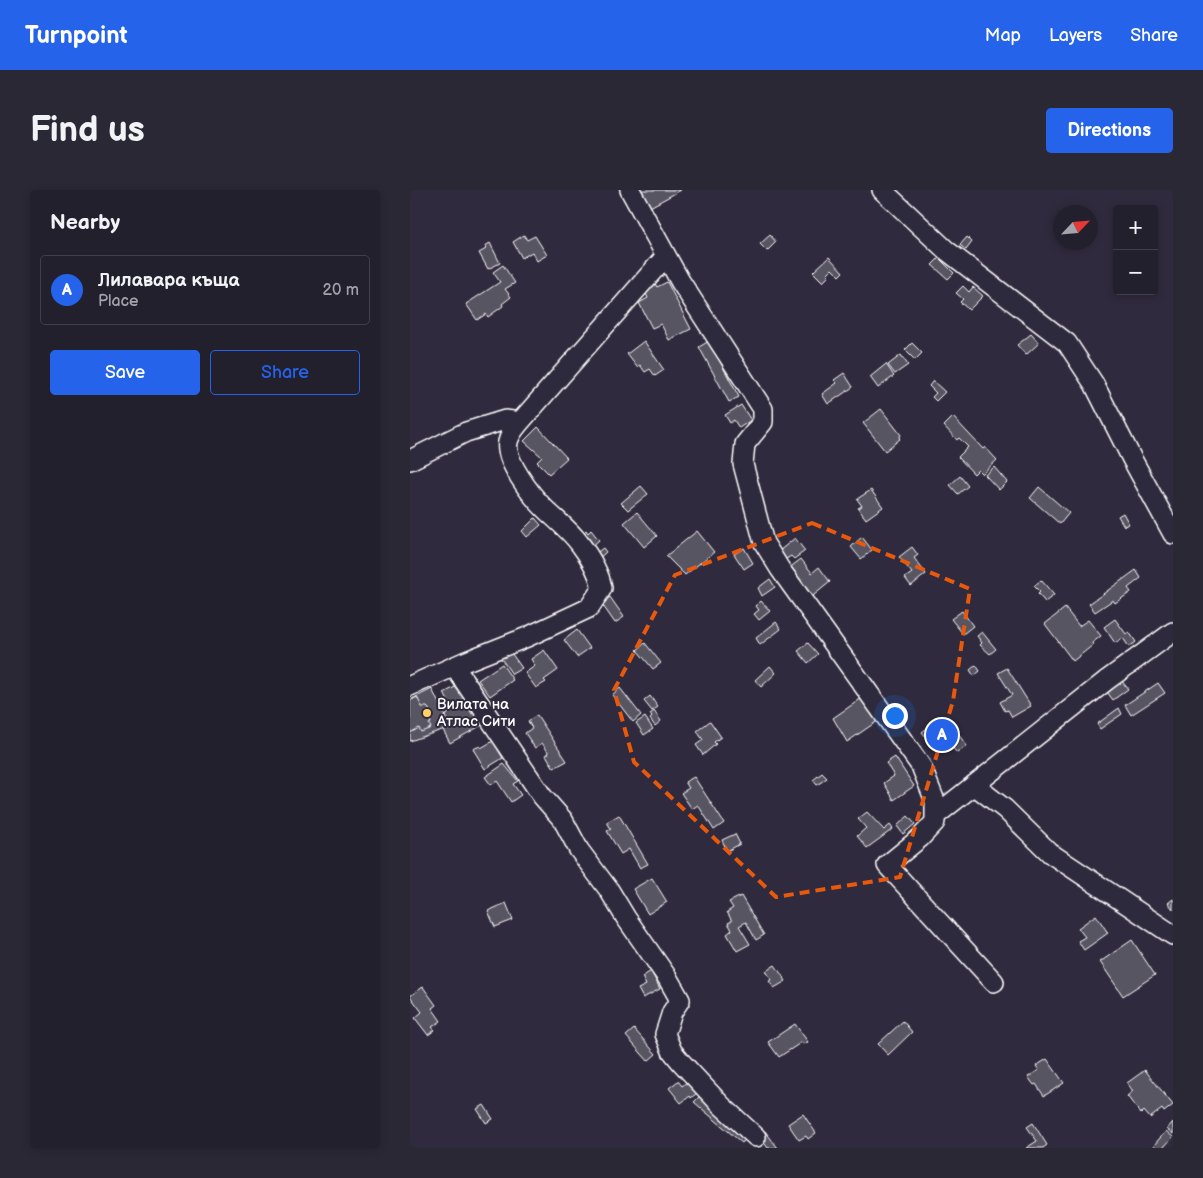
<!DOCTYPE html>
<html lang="en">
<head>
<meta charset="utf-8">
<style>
	:root { --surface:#23202e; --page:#2b2836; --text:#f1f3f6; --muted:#a3a3aa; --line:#403e4a; --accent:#2563eb }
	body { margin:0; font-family:"Balsamiq Sans",sans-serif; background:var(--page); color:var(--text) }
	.controls { position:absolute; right:15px; top:15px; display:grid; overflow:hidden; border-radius:5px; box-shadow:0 2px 8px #0003 }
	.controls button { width:45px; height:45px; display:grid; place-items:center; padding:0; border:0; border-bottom:1px solid var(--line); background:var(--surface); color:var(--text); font:25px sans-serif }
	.compass { position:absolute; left:643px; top:15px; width:45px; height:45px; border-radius:50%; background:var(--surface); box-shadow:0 2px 8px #0003; rotate:64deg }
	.you { position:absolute; left:484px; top:525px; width:18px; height:18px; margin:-12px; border:4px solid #fff; border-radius:50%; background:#1a73e8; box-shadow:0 0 0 8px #1a73e833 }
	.badge { display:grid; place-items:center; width:32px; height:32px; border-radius:50%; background:var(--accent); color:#fff; font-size:16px; font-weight:700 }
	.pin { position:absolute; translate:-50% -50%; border:2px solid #fff; box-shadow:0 1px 5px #0006 }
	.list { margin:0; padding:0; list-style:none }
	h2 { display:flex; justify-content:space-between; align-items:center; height:65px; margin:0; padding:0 20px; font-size:21px }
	h2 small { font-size:16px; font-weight:400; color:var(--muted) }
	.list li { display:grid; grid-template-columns:32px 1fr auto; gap:15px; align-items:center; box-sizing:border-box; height:70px; margin:0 10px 10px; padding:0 10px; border:1px solid var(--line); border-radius:5px }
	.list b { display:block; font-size:19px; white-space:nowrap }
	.list p { margin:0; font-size:16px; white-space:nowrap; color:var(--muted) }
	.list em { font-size:16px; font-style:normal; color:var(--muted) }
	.actions { display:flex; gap:10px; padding:15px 20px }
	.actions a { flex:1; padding:11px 0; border:1px solid var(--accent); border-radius:5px; text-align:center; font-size:18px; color:var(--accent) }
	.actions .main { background:var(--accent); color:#fff }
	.map { position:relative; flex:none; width:763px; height:958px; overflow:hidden; border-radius:5px }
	header { display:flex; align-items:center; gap:30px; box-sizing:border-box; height:70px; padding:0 25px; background:var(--accent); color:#fff }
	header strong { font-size:24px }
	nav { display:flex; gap:28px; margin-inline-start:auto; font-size:18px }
	.intro { display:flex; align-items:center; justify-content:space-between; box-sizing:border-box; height:120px; padding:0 30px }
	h1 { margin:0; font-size:35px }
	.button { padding:12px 22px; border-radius:5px; background:var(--accent); color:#fff; font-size:18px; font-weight:700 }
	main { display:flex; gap:30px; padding:0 30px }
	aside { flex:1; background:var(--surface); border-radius:5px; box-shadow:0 2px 8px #0003 }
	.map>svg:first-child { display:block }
	.building { fill:#595564; stroke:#fff }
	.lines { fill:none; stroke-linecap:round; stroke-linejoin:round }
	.minor-casing { stroke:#fff; stroke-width:22 }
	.minor { stroke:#2f2a3d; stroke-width:19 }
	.marked { fill:none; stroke:#e8590c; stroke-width:4; stroke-dasharray:10 6; stroke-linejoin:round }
	.poi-dot { fill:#ffd166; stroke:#2f2a3d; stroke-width:2 }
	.labels { text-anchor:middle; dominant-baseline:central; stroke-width:4; stroke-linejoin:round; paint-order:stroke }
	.poi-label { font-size:15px; fill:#fff; stroke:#2f2a3d; text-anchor:start }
</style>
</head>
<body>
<header>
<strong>Turnpoint</strong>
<nav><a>Map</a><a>Layers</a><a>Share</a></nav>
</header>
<div class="intro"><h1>Find us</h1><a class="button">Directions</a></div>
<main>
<aside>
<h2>Nearby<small></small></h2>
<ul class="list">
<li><span class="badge">A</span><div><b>Лилавара къща</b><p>Place</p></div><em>20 m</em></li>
</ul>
<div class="actions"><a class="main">Save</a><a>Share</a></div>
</aside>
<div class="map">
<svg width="763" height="958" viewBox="0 0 763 958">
	<rect width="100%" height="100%" fill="#2f2a3d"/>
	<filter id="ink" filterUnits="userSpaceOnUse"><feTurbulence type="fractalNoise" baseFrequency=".02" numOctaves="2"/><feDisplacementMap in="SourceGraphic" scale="10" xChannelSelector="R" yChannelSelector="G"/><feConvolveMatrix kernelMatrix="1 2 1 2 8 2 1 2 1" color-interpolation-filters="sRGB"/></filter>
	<g filter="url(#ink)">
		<path class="building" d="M231 0H271L240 17Z
			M114 45 117 50 125 46 137 65 127 71 122 62 112 68 103 52Z
			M360 45 366 52 357 61 350 54Z
			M557 47 562 52 556 60 550 55Z
			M80 53 90 73 78 79 69 63 76 59 75 56Z
			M419 67 433 82 429 86 422 79 417 84 419 86 413 92 403 82Z
			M529 68 544 83 538 89 522 75Z
			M93 75 105 93 95 99 101 107 92 114 93 116 78 127 76 124 67 130 56 114 90 92 83 82Z
			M243 90 247 97 257 92 281 139 259 150 251 134 242 138 229 113 238 108 232 95Z
			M553 96 559 102 563 97 573 106 559 120 550 112 553 109 546 103Z
			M621 144 629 153 616 165 607 155Z
			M234 151 254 180 245 186 240 179 235 182 230 175 227 177 217 164Z
			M299 151 329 207 319 212 289 157Z
			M502 153 512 163 505 170 495 160Z
			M491 165 498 175 485 184 478 175Z
			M476 174 484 186 468 198 460 187Z
			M434 183 443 197 418 214 412 204 427 193 424 190Z
			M523 191 535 202 526 211 522 207 526 203 519 196Z
			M331 215 341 230 329 238 324 230 320 233 315 225Z
			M471 219 491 245 489 248 490 249 475 261 453 233Z
			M543 227 573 259 575 257 587 270 572 284 568 280 564 284 548 267 558 257 549 248 547 250 534 236Z
			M128 237 157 268 139 284 127 272 132 267 114 251Z
			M584 277 597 292 589 300 575 285Z
			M550 286 558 296 548 304 540 295Z
			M231 296 238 304 218 320 211 313Z
			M629 297 659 323 650 334 620 308Z
			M461 300 473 317 456 329 448 318 452 316 447 309Z
			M227 322 247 346 234 357 214 333Z
			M713 323 719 334 714 336 708 326Z
			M125 328 131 335 117 347 112 341Z
			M176 340 178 343 181 340 189 350 179 359 173 343Z
			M287 341 304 362 275 385 256 366Z
			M452 347 462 360 451 369 441 357Z
			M385 348 395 361 384 369 381 366 368 374 363 366Z
			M502 357 508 365 504 368 516 384 501 396 495 388 502 383 489 367Z
			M193 358 196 362 185 372 181 367Z
			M334 358 343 373 334 379 324 364Z
			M391 369 402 383 409 377 420 392 398 410 374 382Z
			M726 380 731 388 718 398 721 402 705 413 703 410 685 422 679 414Z
			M360 389 365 397 352 406 348 398Z
			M631 390 644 405 635 412 628 404 630 402 624 396Z
			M200 407 214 427 205 433 191 413Z
			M351 411 360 421 349 430 344 424 349 420 346 416Z
			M655 418 669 436 678 430 691 446 682 453 683 455 663 471 635 434Z
			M552 421 563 436 553 444 541 429Z
			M705 429 716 444 719 442 726 452 719 457 713 448 705 453 694 437Z
			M366 432 371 439 350 455 346 448Z
			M167 440 180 458 167 467 154 450Z
			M572 442 586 459 580 464 570 455 572 453 567 446Z
			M235 453 251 473 243 479 227 460Z
			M398 453 408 464 398 473 388 461Z
			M99 460 112 478 102 484 90 467Z
			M134 460 148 480 134 490 136 492 126 498 115 483 125 476 121 469Z
			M92 474 103 490 80 506 68 490Z
			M566 475 570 481 564 486 560 480Z
			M360 476 366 483 351 497 345 490Z
			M597 478 621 516 602 527 598 520 595 521 590 512 602 505 588 483Z
			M712 491 718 499 703 510 697 502Z
			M748 493 755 503 721 525 715 515Z
			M47 496 62 524 65 523 72 535 40 553 33 540 38 537 33 527 39 523 37 519 41 517 34 503Z
			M210 498 231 525 223 532 202 505Z
			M22 499 39 535 32 540 0 551V510Z
			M240 506 248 517 242 521 234 511Z
			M7 507 12 517H17L19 519V523L17 525 21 533 19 534 21 538 11 542 9 538 0 543V511Z
			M452 508 465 526 466 532 437 552 423 528Z
			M709 518 712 524 690 539 687 534Z
			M244 521 251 531 245 536 240 529 242 527 240 524Z
			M127 525 157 571 144 578 136 565 139 563 132 553 125 558 115 543 122 538 118 531Z
			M533 526 536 530 537 529 557 556 547 563 541 556 534 558 524 549 520 552 512 542Z
			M235 527 243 539 234 545 226 533Z
			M300 531 311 547 304 552 306 554 293 565 286 555 293 550 287 541Z
			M83 551 93 568 75 579 63 559 70 556 71 558Z
			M485 567 504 596 484 610 474 593 484 586 476 573Z
			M94 574 108 591 103 594 111 605 101 612 87 591 81 595 75 587Z
			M412 583 417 588 407 595 403 590Z
			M284 587 314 633 304 640 288 615 282 619 271 603 279 598 275 592Z
			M457 622 474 640 480 635 483 639 457 658 447 646 456 638 448 629Z
			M209 625 238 674 230 678 219 659 211 664 197 641 201 639 197 632Z
			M498 626 505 634 493 644 487 636Z
			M325 644 330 654 317 661 312 650Z
			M242 688 257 712 238 724 223 699Z
			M331 706 354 745 346 750 336 732 329 736 340 754 327 761 317 744 322 740 318 733 322 731 317 722 323 718 319 712Z
			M763 709V719L758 713Z
			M96 713 103 730 85 737 78 721Z
			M686 725 698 743 674 760 668 751 675 747 668 738Z
			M722 750 745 785 713 806 690 772Z
			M365 775 376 791 364 798 359 791 362 790 356 781Z
			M241 781 250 799 233 808 228 799 236 795 232 787Z
			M13 797 26 815 22 818 31 831 22 837 25 840 18 845 5 828 12 822 0 806Z
			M493 831 502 842 478 865 468 854Z
			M385 834 398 852 393 854 392 852 369 867 358 852Z
			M224 839 246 864 238 871 216 846Z
			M637 869 654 893 634 906 626 894 624 895 618 887 629 880 626 876Z
			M735 880 763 915 754 922 752 919 740 928 734 921 731 924 717 906 723 901 717 893Z
			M268 891 272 896 278 891 287 903 281 908 280 906 271 913 259 898Z
			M290 906 337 948 332 953 284 912Z
			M74 915 83 929 76 933 67 919Z
			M393 924 406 943 398 949 396 946 389 950 378 934Z
			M763 932V944L757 939Z
			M623 933 637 955 633 958H616L627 951 617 937Z
			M355 941 368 958H358L349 946Z
			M756 941 763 947 753 958H746L744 955Z"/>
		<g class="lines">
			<g class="minor-casing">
				<path id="minor" d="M220 0 270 91 353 219V232L335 254 333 274 354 353 370 379 511 576 525 611V632L510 648 477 675 584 792
					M472 0 536 60 657 153 684 194 722 269 763 344
					M0 270 56 242 95 230 110 232 256 66
					M44 476 132 606 153 630 169 660 199 700 216 728 257 787 270 810 262 822 255 844 262 861 271 872 311 915 346 947
					M0 496 54 472 117 447 179 418 192 398C189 382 180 367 170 354 160 340 146 330 134 318 121 305 94 270 98 252 100 243 105 238 110 232
					M564 595 595 619 640 663 763 745
					M525 626 697 490 763 442"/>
			</g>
			<use href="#minor" class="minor"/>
		</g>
	</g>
	<path class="marked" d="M402 333 560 399 543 511 490 687 366 707 224 572 204 500 265 385Z"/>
	<circle class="poi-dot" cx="17" cy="523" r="5"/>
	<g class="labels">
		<g class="poi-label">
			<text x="27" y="514">Вилата на<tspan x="27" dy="17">Атлас Сити</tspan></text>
		</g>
	</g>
</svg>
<div class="controls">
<button>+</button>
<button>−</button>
</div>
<svg class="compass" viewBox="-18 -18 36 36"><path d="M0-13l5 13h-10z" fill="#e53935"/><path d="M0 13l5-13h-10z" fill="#a3a3aa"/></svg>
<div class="you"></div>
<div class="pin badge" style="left:532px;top:545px">A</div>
</div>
</main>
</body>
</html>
